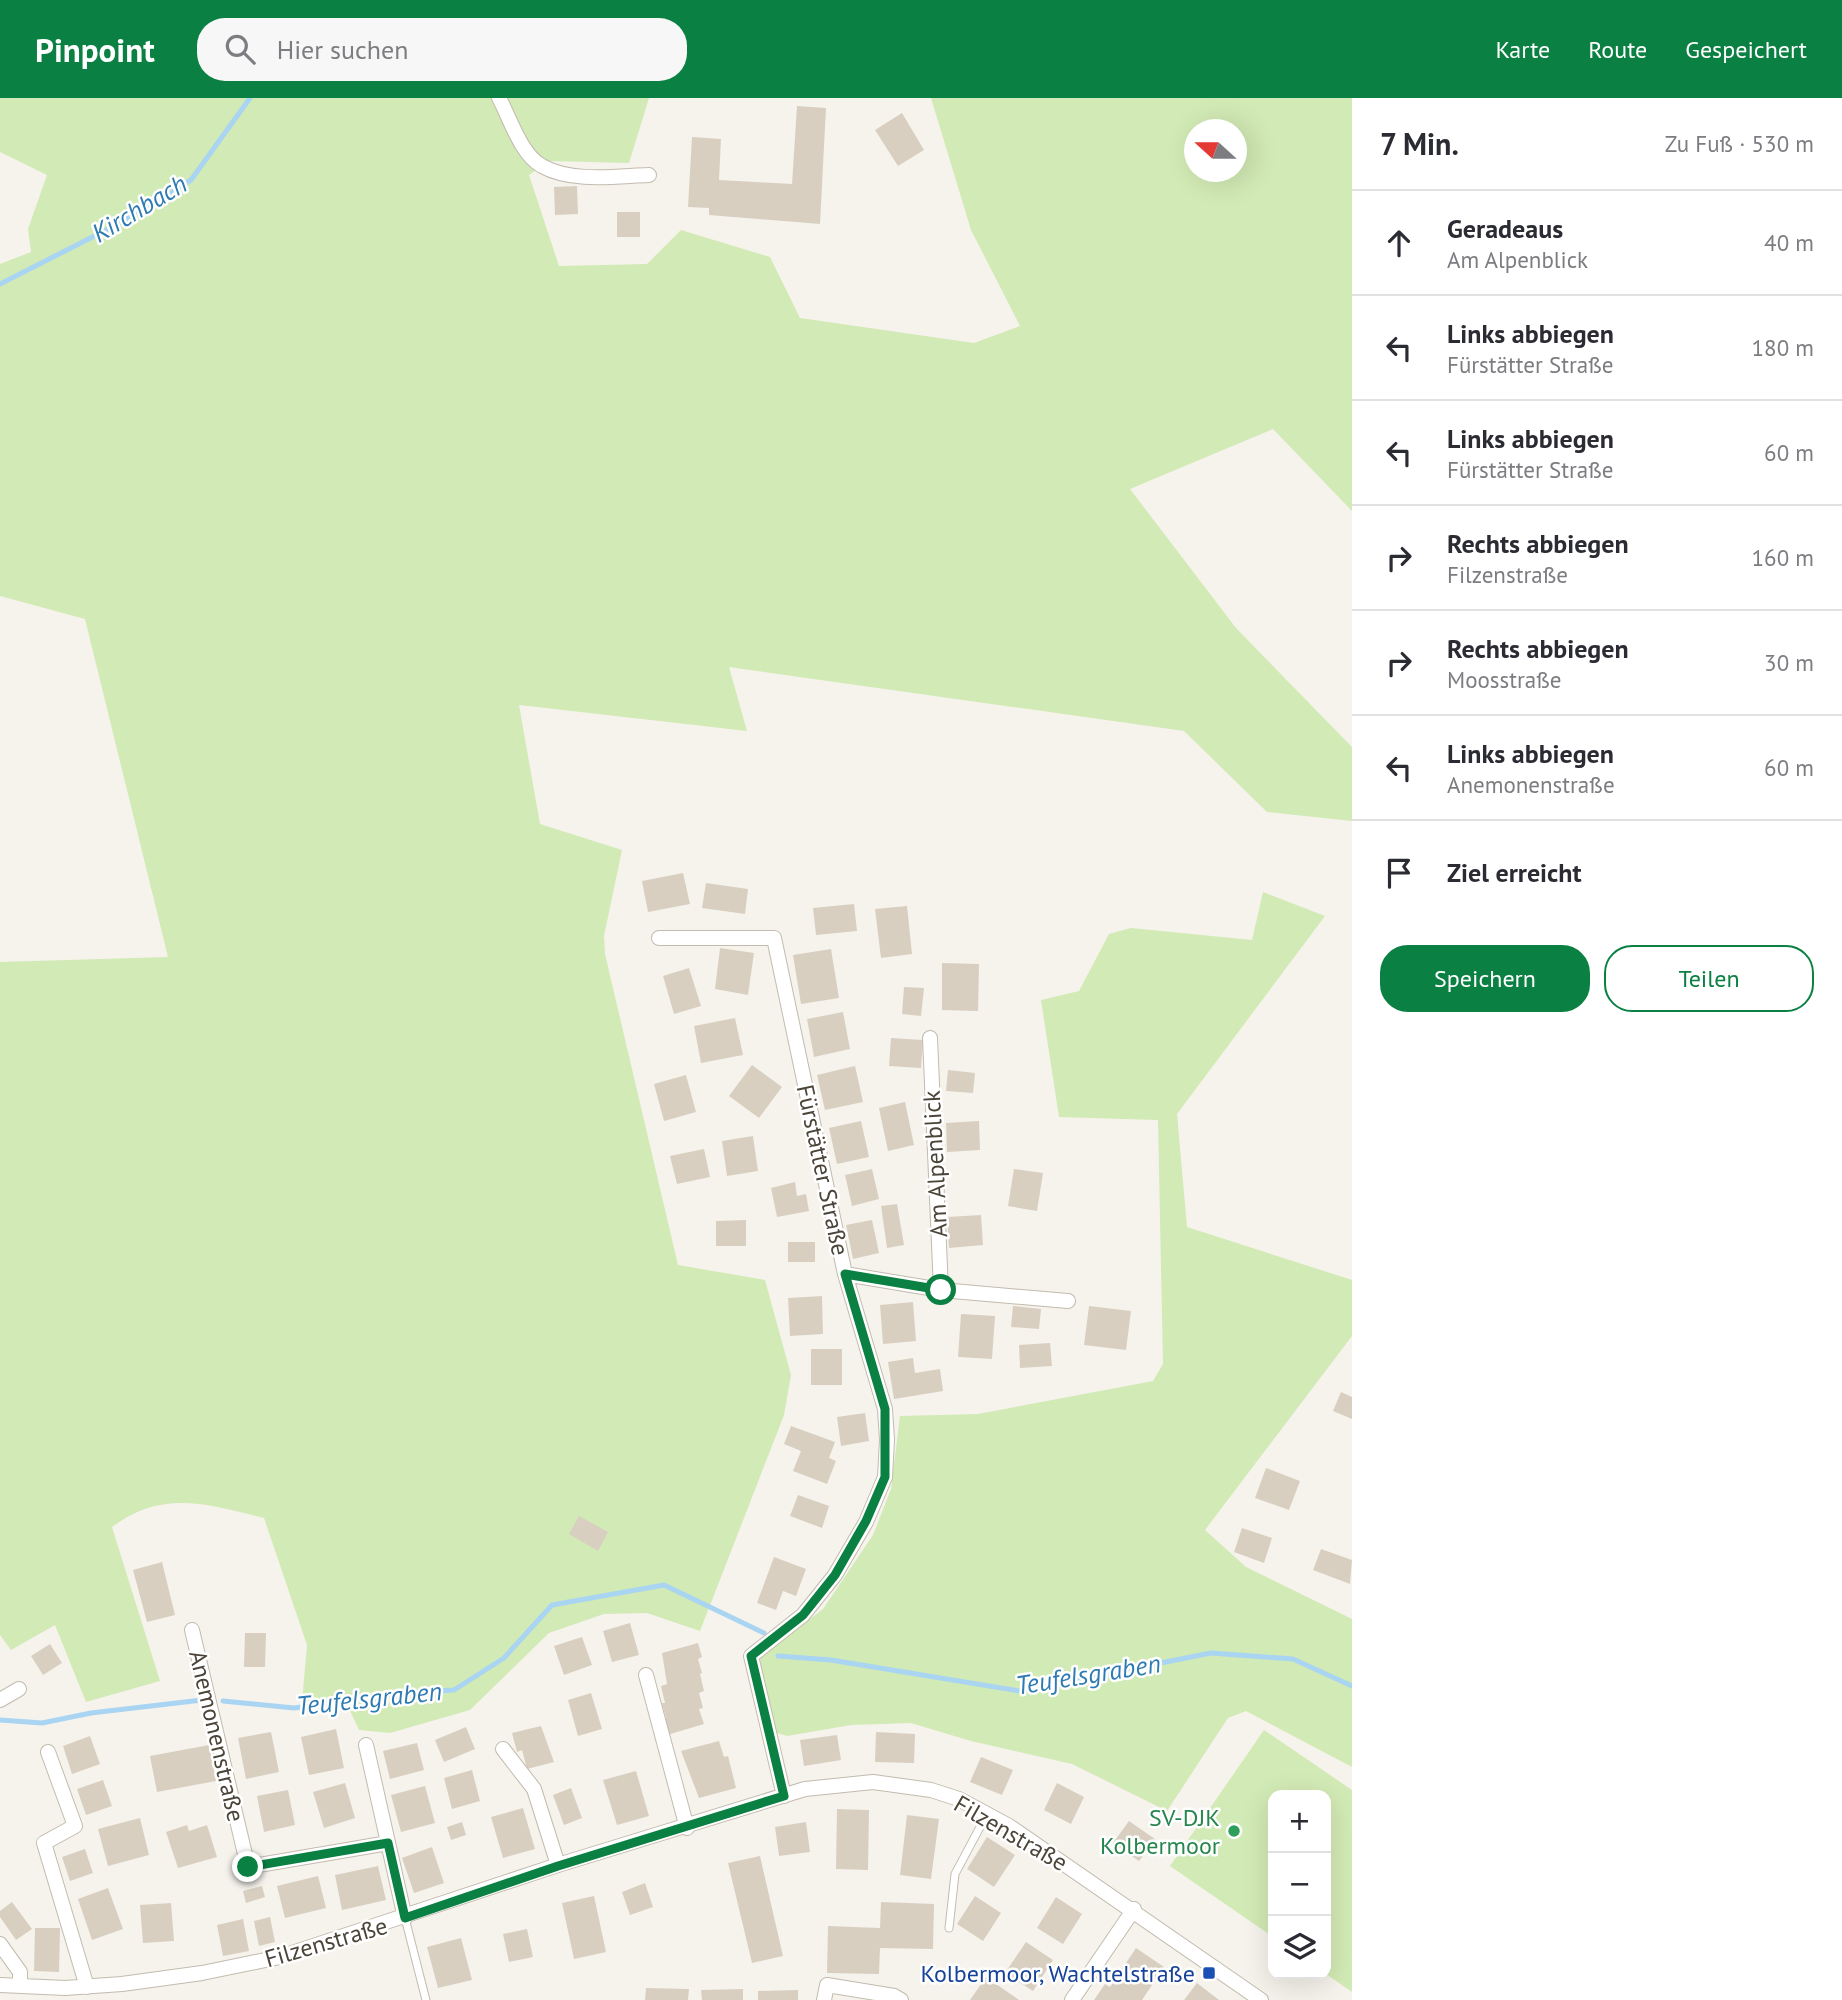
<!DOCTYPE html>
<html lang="de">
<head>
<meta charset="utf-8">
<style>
	:root { --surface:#fff; --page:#f7f7f7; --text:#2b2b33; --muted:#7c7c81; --line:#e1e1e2; --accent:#0b8043 }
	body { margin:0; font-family:"PT Sans",sans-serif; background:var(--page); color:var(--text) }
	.controls { position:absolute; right:21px; bottom:21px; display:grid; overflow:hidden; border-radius:14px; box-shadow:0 7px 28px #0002 }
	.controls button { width:63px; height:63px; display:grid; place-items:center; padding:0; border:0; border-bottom:2px solid var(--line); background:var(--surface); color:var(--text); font:35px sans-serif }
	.compass { position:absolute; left:1184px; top:21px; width:63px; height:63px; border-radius:50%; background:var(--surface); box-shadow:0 7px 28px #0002; rotate:291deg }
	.stop { position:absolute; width:21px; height:21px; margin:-16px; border:5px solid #0b8043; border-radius:50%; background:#fff }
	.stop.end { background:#0b8043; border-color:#fff; box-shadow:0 2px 7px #0008 }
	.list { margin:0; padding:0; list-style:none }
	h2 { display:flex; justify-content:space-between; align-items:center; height:91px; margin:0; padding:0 28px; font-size:30px }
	h2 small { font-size:23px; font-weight:400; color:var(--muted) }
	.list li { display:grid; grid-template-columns:46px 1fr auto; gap:21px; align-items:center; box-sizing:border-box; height:105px; padding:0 28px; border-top:2px solid var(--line) }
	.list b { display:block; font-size:26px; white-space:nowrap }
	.list p { margin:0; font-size:23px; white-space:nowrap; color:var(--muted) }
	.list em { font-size:23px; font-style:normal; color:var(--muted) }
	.actions { display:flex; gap:14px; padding:21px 28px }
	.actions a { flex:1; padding:16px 0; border:2px solid var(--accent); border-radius:28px; text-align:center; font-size:24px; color:var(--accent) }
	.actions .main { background:var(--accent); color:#fff }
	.icon { flex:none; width:38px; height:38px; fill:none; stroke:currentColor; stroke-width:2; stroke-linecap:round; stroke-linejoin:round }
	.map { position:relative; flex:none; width:1352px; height:1902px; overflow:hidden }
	header { display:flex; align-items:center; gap:42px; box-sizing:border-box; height:98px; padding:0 35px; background:var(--accent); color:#fff }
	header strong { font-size:33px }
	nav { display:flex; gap:38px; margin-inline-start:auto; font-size:24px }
	.search { width:490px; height:63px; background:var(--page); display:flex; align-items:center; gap:18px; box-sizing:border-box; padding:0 24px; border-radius:28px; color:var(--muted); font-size:26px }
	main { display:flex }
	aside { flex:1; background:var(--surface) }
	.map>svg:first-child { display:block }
	.green { fill:#d2eab5; fill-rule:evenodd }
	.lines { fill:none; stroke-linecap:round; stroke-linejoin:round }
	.stream { stroke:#a9d4f2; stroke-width:5 }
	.building { fill:#d8cfc1 }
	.service-casing { stroke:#c2bbae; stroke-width:9 }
	.minor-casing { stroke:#c2bbae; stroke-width:16 }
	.service { stroke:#fff; stroke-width:7 }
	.minor { stroke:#fff; stroke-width:14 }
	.route { stroke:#0b8043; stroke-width:9 }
	.leisure-dot { fill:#2e9e5b; stroke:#fff; stroke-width:2.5 }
	.transit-dot { fill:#1a4fb4; stroke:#fff; stroke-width:2.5 }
	.labels { text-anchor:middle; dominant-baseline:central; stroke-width:5; stroke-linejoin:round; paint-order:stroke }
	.street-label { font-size:24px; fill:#4b4439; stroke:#fff }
	.leisure-label { font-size:24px; fill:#27864d; stroke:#fff; text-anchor:end }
	.transit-label { font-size:24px; fill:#164399; stroke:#fff; text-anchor:end }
	.water-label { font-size:26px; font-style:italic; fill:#2e7ab2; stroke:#fff }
</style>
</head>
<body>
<header>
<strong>Pinpoint</strong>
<div class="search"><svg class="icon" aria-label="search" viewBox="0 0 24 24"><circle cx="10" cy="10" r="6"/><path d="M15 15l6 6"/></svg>Hier suchen</div>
<nav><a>Karte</a><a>Route</a><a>Gespeichert</a></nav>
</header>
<main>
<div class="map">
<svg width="1352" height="1902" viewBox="0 0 1352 1902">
	<rect width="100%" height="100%" fill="#f6f3ec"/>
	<path class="green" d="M0 0H649L629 65 550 63 529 77 559 168 647 166 681 132 770 159 800 220 974 245 1020 228 971 132 931 0H1352V413L1273 331 1130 391 1236 530 1352 649V723L1267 714 1184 633 729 569 747 633 519 607 540 726 622 752 604 838 605 856 678 1167 765 1182 791 1277 784 1317 700 1533 647 1515 604 1516 549 1535 470 1612 390 1635 359 1632 347 1606 301 1616 307 1547 264 1420C208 1406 162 1391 112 1429L160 1583 86 1604 55 1527 11 1552 0 1537V864L168 859 85 521 0 498V166L31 154 28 131 47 77 0 54ZM1195 32H1237V74H1195Z
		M1263 794 1325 818 1177 1016 1187 1129 1352 1182V1238L1205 1432 1246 1469 1352 1521V1669L1246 1613 1228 1620 1167 1713 1072 1666 971 1643 911 1625 851 1627 787 1638 777 1635 758 1561 823 1511 873 1437 891 1391 900 1318 978 1316 1153 1283 1163 1266 1158 1022 1059 1019 1041 902 1079 893 1109 836 1131 830 1252 842Z
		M1264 1632 1352 1692V1894L1326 1876V1697H1273V1839L1170 1768Z"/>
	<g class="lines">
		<path class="stream" d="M0 186 118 126 191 82 250 0
			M778 1558 831 1562 1019 1593 1211 1555 1293 1561 1352 1588
			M223 1603 294 1610 401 1595 454 1592 504 1560 552 1507 664 1487 764 1535
			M0 1622 42 1625 91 1615 202 1602"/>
	</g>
	<path class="building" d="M797 8 826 10 820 126 709 117V110L688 109 692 39 721 41 719 82 792 86Z
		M902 15 924 52 898 68 875 32Z
		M577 88 578 116 555 117 554 89Z
		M617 114H640V139H617Z
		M683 775 690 806 648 814 642 783Z
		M706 785 748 791 745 816 702 810Z
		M854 806 857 833 816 837 813 810Z
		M907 808 912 856 881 860 875 811Z
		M720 850 754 855 748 897 715 891Z
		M831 851 839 900 801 906 793 857Z
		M942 865 979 866 978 913 942 912Z
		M689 870 701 908 674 916 663 878Z
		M904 889 924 890 921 918 902 916Z
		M843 914 850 951 814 959 807 921Z
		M735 920 743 957 701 965 694 928Z
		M891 940 923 942 921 970 889 968Z
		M752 967 782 989 759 1020 729 998Z
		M855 968 863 1004 825 1012 817 977Z
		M948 972 975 975 973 995 946 993Z
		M686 977 696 1014 664 1023 654 986Z
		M905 1004 914 1047 888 1053 879 1010Z
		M861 1023 869 1059 837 1066 829 1030Z
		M979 1023 980 1052 947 1054 946 1025Z
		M753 1038 758 1073 727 1078 722 1043Z
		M704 1051 710 1079 677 1086 670 1058Z
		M872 1071 879 1101 852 1108 845 1077Z
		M1014 1071 1043 1075 1037 1113 1008 1108Z
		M795 1084 797 1098 806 1096 809 1113 777 1119 771 1090Z
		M897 1106 904 1147 887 1150 881 1108Z
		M981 1117 983 1147 949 1150 947 1119Z
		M746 1122V1148H716V1123Z
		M872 1122 879 1155 853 1161 846 1127Z
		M788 1144H815V1164H788Z
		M822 1198 823 1236 790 1238 788 1200Z
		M913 1204 916 1243 883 1246 880 1207Z
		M1013 1208 1041 1211 1039 1231 1011 1229Z
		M1089 1208 1131 1213 1126 1252 1084 1247Z
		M961 1216 995 1218 992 1261 958 1259Z
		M1050 1245 1052 1268 1020 1270 1019 1247Z
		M811 1251H842V1287H811Z
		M913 1260 915 1275 940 1271 943 1293 894 1301 888 1264Z
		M1341 1294 1352 1299V1321L1333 1313Z
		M865 1315 869 1343 841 1348 837 1319Z
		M791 1328 835 1344 829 1360 836 1363 827 1386 793 1373 801 1353 784 1346Z
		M1266 1370 1300 1383 1289 1412 1255 1400Z
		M798 1397 829 1408 822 1430 790 1418Z
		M579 1418 608 1434 598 1453 569 1436Z
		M1242 1430 1272 1440 1264 1465 1234 1454Z
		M1321 1451 1352 1462 1350 1486 1313 1472Z
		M774 1459 806 1471 796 1498 783 1493 776 1512 757 1505Z
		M162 1464 175 1517 147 1524 133 1472Z
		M630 1525 639 1557 612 1564 603 1533Z
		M245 1535H266L265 1569H244Z
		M582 1539 592 1567 564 1577 554 1548Z
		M698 1545 702 1559 698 1561 702 1575 700 1576 704 1593 699 1595 703 1610 699 1611 704 1626 667 1637 663 1621 666 1620 662 1605H665L661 1588 667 1586 662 1555Z
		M50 1546 62 1565 43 1577 31 1558Z
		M591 1595 602 1631 578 1638 568 1602Z
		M541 1628 554 1664 527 1671 522 1652 517 1654 512 1635Z
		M466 1629 475 1651 444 1664 435 1642Z
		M336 1631 344 1670 309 1677 301 1639Z
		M271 1634 279 1674 246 1681 238 1640Z
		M876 1634 915 1636 914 1665 875 1664Z
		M837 1637 841 1662 804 1668 800 1642Z
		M90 1638 100 1666 72 1676 63 1648Z
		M719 1643 724 1659 728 1658 736 1690 699 1700 681 1653Z
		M417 1645 424 1672 390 1681 383 1653Z
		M209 1647 216 1683 157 1694 150 1658Z
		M981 1659 1013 1672 1002 1697 970 1684Z
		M472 1672 480 1703 452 1711 444 1680Z
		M636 1673 649 1718 617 1727 603 1682Z
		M103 1682 112 1708 86 1717 77 1691Z
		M345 1685 355 1720 324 1730 313 1694Z
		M1057 1685 1084 1699 1071 1726 1044 1712Z
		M425 1688 435 1725 401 1734 391 1697Z
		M571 1690 582 1720 564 1727 553 1697Z
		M288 1692 295 1727 264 1734 257 1698Z
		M523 1710 535 1751 503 1760 491 1719Z
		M837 1711 869 1712 868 1772 836 1771Z
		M907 1717 939 1721 931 1781 900 1777Z
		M140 1720 149 1757 108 1768 98 1731Z
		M1129 1723 1155 1741 1139 1763 1113 1745Z
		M462 1724 466 1737 451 1742 447 1729Z
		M806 1724 810 1754 779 1758 775 1729Z
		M187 1727 189 1733 207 1727 217 1759 178 1770 166 1734Z
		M987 1739 1015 1757 994 1789 967 1771Z
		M432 1749 444 1785 414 1795 402 1760Z
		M85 1751 93 1775 70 1783 62 1759Z
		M760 1758 783 1858 752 1865 728 1765Z
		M378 1768 386 1802 342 1812 335 1777Z
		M318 1778 326 1810 285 1820 277 1788Z
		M645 1785 653 1809 630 1817 622 1794Z
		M262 1788 265 1799 246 1805 243 1793Z
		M108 1790 123 1831 92 1842 78 1801Z
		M594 1798 606 1854 574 1861 562 1805Z
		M975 1798 1001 1815 983 1843 957 1826Z
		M1056 1799 1082 1816 1063 1846 1037 1830Z
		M12 1804 32 1831 16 1842 0 1819V1813Z
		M881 1804 934 1806 933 1851 880 1850 879 1876 827 1875 828 1828 880 1830Z
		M171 1805 174 1843 143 1845 140 1807Z
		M270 1819 275 1844 259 1848 254 1823Z
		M243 1821 249 1853 223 1858 217 1827Z
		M35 1830H60L59 1874 34 1873Z
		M527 1831 533 1859 509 1864 503 1836Z
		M461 1840 472 1882 438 1890 427 1849Z
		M1026 1844 1053 1862 1033 1893 1005 1875Z
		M1136 1850 1164 1869 1142 1902H1094L1105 1886 1110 1889Z
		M986 1879 1019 1902H970Z
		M1197 1885 1219 1902H1184Z
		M646 1890 689 1891 688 1902H645Z
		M743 1891V1902H702L701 1892Z
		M798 1892V1902H758V1893Z"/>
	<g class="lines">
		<g class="service-casing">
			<path id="service" d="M405 1820 426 1902
				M949 1830 955 1776 987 1716"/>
		</g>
		<g class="minor-casing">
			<path id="minor" d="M499 0C510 20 521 57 542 68 572 85 617 78 649 77
				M659 840H774L845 1176 885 1311 887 1342 885 1379 866 1424 835 1477 803 1517 751 1558 784 1698
				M930 940 941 1192
				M845 1176 941 1192 1068 1203
				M192 1532 248 1769 388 1745
				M646 1577 687 1730
				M0 1602 19 1591
				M366 1647 405 1820
				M503 1651 534 1691 558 1767
				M48 1654 75 1728 44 1745 87 1889
				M0 1846 20 1874V1887
				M0 1887 65 1890 122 1886 202 1875 280 1859 558 1767 805 1691 873 1684 931 1692 959 1701 1009 1728 1261 1902
				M824 1902 827 1887 894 1898 901 1902
				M1072 1902 1134 1811"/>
		</g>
		<use href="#service" class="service"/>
		<use href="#minor" class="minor"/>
	</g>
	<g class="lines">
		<path class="route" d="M248 1769 388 1745 405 1820 558 1768 784 1698 751 1558 803 1517 835 1477 866 1423 885 1379V1311L845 1176 941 1192"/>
	</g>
	<circle class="leisure-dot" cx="1234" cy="1733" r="7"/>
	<rect class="transit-dot" x="1202" y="1868" width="14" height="14" rx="3.5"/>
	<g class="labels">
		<g class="street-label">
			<text transform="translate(935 1066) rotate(-93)">Am Alpenblick</text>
			<text transform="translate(823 1072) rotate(78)">Fürstätter Straße</text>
			<text transform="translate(217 1638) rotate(77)">Anemonenstraße</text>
			<text transform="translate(1011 1735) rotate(30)">Filzenstraße</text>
			<text transform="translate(326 1844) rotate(-16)">Filzenstraße</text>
		</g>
		<g class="leisure-label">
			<text x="1220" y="1719">SV-DJK<tspan x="1220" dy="28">Kolbermoor</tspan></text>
		</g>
		<g class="transit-label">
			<text x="1195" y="1875">Kolbermoor, Wachtelstraße</text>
		</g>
		<g class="water-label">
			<text transform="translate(139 110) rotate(-31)">Kirchbach</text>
			<text transform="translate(1088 1576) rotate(-9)">Teufelsgraben</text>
			<text transform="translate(369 1600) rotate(-6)">Teufelsgraben</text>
		</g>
	</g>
</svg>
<div class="controls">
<button>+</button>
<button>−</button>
<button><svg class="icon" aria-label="layers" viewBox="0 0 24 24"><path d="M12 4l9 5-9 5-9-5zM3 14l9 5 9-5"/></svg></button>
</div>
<svg class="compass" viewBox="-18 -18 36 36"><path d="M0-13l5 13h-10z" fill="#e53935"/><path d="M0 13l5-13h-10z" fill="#7c7c81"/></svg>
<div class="stop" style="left:941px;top:1192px"></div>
<div class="stop end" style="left:248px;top:1769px"></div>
</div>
<aside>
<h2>7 Min.<small>Zu Fuß · 530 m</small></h2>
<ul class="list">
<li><svg class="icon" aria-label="ahead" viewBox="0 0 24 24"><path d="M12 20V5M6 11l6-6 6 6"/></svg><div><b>Geradeaus</b><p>Am Alpenblick</p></div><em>40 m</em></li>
<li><svg class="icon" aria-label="left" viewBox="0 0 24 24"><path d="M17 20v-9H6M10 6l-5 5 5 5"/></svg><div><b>Links abbiegen</b><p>Fürstätter Straße</p></div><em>180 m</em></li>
<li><svg class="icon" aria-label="left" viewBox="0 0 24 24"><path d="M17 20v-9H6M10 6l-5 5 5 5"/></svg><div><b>Links abbiegen</b><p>Fürstätter Straße</p></div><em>60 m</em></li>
<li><svg class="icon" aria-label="right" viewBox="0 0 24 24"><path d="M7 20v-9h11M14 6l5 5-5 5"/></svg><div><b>Rechts abbiegen</b><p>Filzenstraße</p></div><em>160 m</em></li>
<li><svg class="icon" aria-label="right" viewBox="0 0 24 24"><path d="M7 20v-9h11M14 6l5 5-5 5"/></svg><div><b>Rechts abbiegen</b><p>Moosstraße</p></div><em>30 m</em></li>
<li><svg class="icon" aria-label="left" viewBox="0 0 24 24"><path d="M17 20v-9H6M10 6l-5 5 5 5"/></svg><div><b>Links abbiegen</b><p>Anemonenstraße</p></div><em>60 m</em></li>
<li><svg class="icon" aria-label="arrive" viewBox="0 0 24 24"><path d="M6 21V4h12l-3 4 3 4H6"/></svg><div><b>Ziel erreicht</b></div></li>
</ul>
<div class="actions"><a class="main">Speichern</a><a>Teilen</a></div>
</aside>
</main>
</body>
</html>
